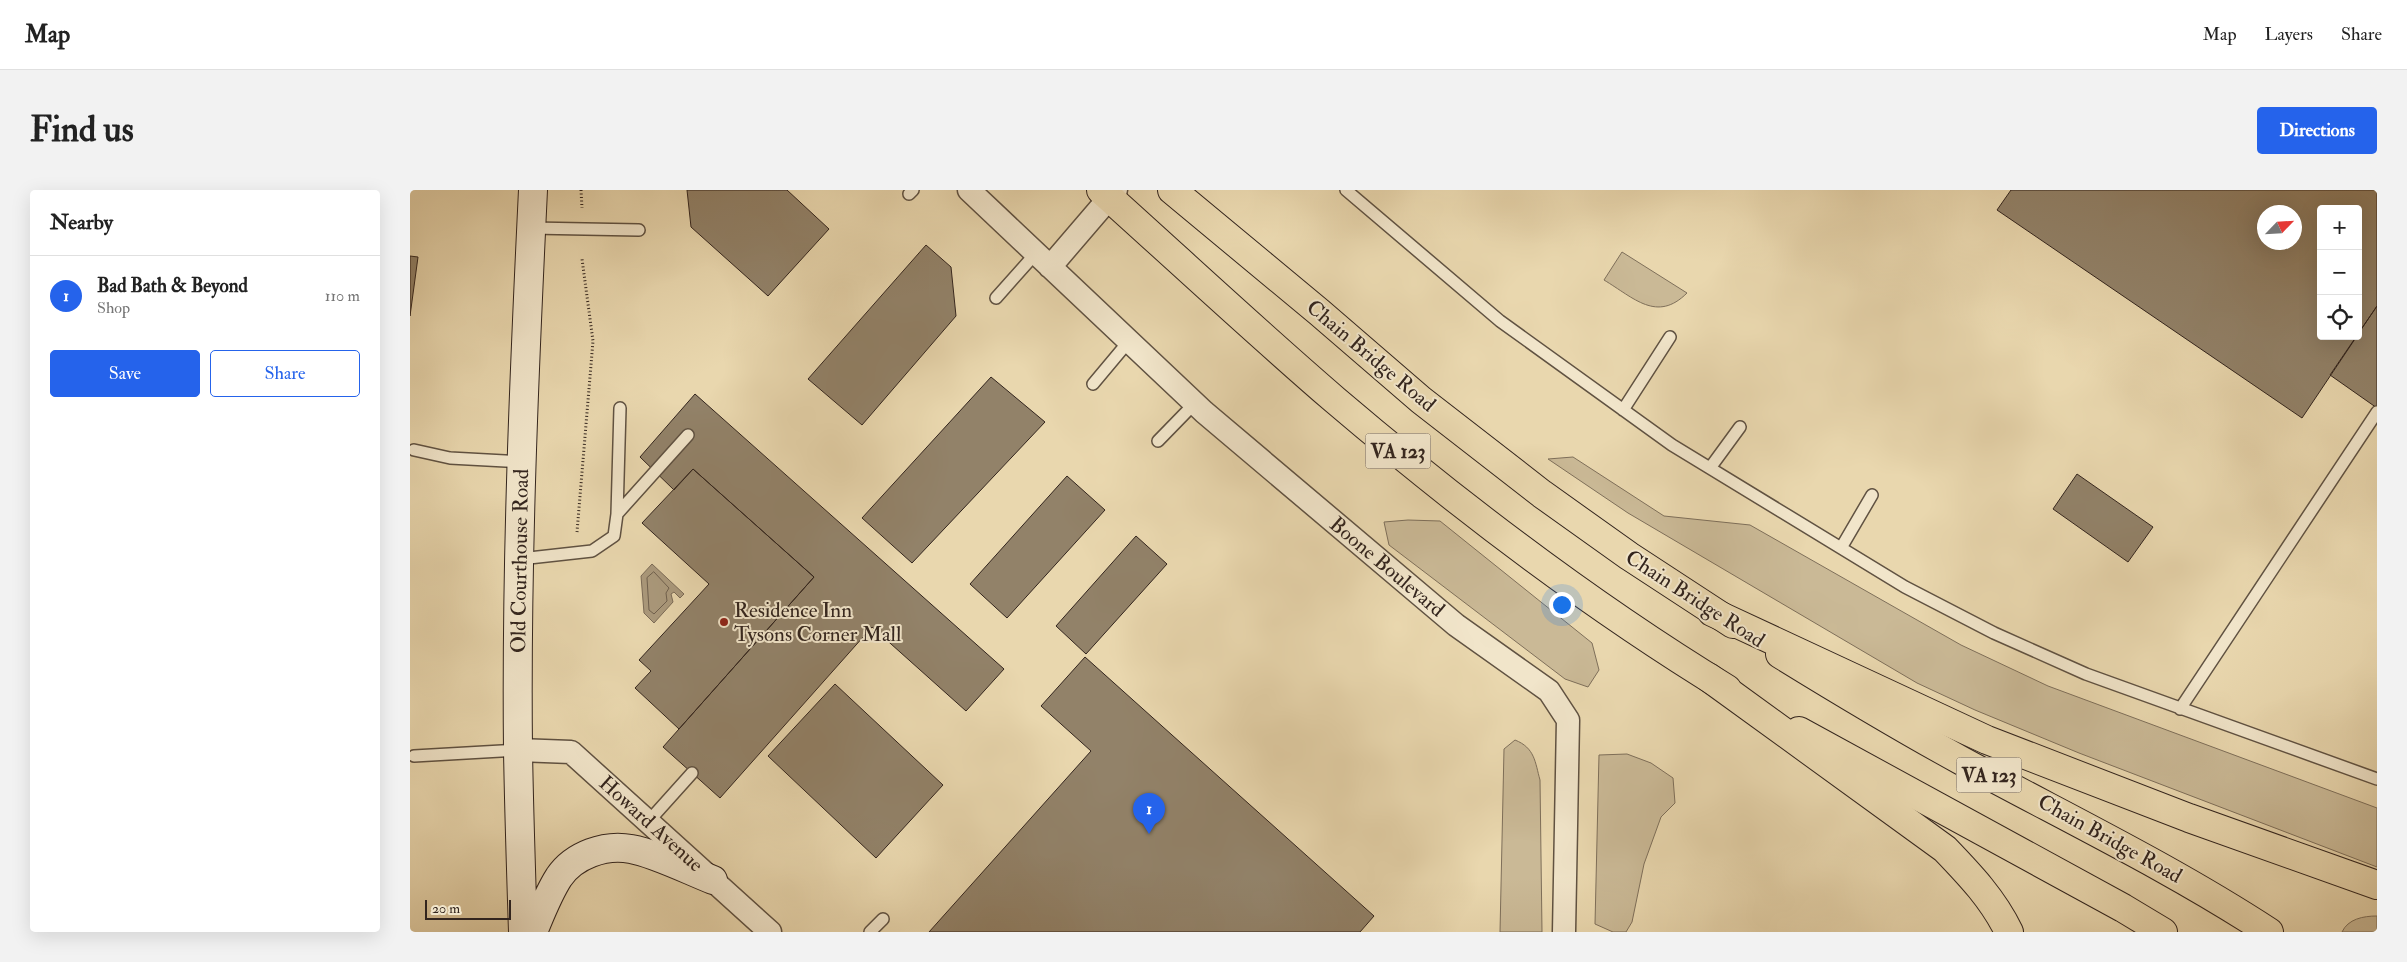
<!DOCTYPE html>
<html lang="en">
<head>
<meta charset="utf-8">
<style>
	:root { --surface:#fff; --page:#f2f2f2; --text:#222; --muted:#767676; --line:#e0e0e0; --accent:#2563eb }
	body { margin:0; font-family:"IM FELL Double Pica",serif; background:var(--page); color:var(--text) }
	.controls { position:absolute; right:15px; top:15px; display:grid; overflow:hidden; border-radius:5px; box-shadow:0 5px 20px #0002 }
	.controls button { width:45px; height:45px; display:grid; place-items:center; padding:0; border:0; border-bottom:1px solid var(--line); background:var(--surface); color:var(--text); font:25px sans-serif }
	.compass { position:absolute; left:1847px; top:15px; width:45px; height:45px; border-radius:50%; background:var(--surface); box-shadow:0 5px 20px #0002; rotate:65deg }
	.scale { position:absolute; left:15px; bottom:12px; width:86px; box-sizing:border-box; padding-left:5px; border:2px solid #33251e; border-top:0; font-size:14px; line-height:18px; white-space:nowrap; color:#33251e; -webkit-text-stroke:4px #f1e5ca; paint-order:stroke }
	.you { position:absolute; left:1151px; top:414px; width:18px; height:18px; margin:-12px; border:4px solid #fff; border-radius:50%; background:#1a73e8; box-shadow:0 0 0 8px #1a73e833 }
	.badge { display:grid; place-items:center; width:32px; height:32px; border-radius:50%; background:var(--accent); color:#fff; font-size:16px; font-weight:700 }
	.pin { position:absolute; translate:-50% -41px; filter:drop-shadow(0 1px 2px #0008) }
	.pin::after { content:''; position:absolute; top:26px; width:18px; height:15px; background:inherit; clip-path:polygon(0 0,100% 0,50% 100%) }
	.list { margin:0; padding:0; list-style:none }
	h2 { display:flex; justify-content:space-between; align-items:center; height:65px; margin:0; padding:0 20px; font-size:21px }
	h2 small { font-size:16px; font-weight:400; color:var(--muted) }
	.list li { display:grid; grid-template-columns:32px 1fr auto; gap:15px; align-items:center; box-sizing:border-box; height:80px; padding:0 20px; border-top:1px solid var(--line) }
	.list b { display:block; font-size:19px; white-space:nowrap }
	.list p { margin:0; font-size:16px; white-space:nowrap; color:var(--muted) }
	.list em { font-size:16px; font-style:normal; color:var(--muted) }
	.actions { display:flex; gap:10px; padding:15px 20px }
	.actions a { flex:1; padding:11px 0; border:1px solid var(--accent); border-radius:5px; text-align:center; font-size:18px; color:var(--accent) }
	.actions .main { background:var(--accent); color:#fff }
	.icon { flex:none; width:28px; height:28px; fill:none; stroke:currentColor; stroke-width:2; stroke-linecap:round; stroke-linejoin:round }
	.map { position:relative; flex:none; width:1967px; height:742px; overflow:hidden; border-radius:5px }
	header { display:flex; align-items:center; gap:30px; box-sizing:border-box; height:70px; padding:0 25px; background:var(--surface); border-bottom:1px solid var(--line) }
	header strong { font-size:24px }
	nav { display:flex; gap:28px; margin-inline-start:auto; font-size:18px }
	.intro { display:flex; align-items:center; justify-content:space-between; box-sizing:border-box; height:120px; padding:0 30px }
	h1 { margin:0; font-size:35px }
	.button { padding:12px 22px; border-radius:5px; background:var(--accent); color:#fff; font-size:18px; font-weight:700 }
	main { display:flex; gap:30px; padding:0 30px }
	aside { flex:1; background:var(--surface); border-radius:5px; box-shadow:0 5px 20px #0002 }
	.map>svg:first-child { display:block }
	.green { fill:#cab996; stroke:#7e6f5a }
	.water { fill:#ab9a7d; stroke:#7b6b57 }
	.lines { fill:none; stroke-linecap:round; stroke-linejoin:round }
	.shore { stroke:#6f604e; stroke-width:1 }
	.building { fill:#928269; stroke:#33251e; fill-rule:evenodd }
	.lane-casing { stroke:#605242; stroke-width:14 }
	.street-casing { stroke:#605242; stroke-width:25 }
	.secondary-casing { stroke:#33251e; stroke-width:30 }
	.primary-casing { stroke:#33251e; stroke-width:30 }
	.highway-casing { stroke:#33251e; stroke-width:30 }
	.path { stroke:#33251e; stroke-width:3; stroke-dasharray:1 2.5; stroke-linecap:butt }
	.lane { stroke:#f1e5ca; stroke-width:11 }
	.street { stroke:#f1e5ca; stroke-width:22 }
	.secondary { stroke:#f1e5ca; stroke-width:28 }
	.primary { stroke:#e9d7ae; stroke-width:28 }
	.highway { stroke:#e9d7ae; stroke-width:28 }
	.poi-dot { fill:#8f2418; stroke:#f1e5ca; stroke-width:2 }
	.labels { text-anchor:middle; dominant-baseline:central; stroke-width:4; stroke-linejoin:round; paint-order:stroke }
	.shield { fill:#f1e5ca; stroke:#6c5f52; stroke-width:1 }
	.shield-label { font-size:20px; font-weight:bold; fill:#33251e }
	.street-label { font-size:21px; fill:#33251e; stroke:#f1e5ca }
	.poi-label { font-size:21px; fill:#33251e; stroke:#f1e5ca; text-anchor:start }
</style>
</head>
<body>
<header>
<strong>Map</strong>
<nav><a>Map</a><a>Layers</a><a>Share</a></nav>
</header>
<div class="intro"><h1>Find us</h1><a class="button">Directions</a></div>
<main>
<aside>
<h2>Nearby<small></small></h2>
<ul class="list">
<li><span class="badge">1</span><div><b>Bad Bath &amp; Beyond</b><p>Shop</p></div><em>110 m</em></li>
</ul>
<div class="actions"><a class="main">Save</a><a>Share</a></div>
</aside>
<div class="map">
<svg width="1967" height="742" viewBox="0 0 1967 742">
	<rect width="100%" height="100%" fill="#e9d7ae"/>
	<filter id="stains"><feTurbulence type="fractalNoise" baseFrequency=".004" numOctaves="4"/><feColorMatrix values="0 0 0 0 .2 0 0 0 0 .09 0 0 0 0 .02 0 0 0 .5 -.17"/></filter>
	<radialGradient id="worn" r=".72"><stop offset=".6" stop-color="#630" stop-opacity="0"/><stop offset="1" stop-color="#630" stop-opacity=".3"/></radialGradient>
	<path class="green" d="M1212 62 1277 103C1247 133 1224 108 1194 90Z
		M1163 267 1254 326 1340 335 1551 455 1638 496 1967 618V677L1669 563 1565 520 1507 493 1218 323 1138 269Z
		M998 330 1030 331 1182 453 1189 480 1178 497 1155 489 979 355 974 332Z
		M1105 550C1125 558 1125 572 1130 590L1132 742H1090L1094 559Z
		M1217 564 1241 573 1263 588 1265 613 1251 627 1234 674 1222 732 1216 742H1203L1185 734 1189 565Z
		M1967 726V742H1932C1938 729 1953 726 1967 726Z"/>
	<path class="water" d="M242 374 274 404 270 408 264 402 261 404 263 412 244 433 234 423 231 386Z"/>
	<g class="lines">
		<path class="shore" d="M244 382 259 398 256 403 257 411 244 424 239 420 237 388Z"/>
	</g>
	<path class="building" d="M277 0H377L419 39 358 106 281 37Z
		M1601 0H1967V116L1948 144V19H1911V146H1947L1892 228 1587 20ZM1854 22H1884V52H1854Z
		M516 55 541 77 546 126 452 235 398 189Z
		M0 66 8 67 0 126Z
		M1967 116V218L1920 185Z
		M581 187 635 232 502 373 452 328Z
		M285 204 594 479 556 521 462 437 310 608 253 557 404 387 283 279 264 300 230 267Z
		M283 279 404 387 269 539 225 498 241 481 229 470 299 394 232 333Z
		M1667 284 1743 337 1718 372 1643 319Z
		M657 286 695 320 597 428 560 394Z
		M726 346 757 374 676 464 646 436Z
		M675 467 964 726 950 742H519L681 561 631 516Z
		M425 494 533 595 466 668 358 566Z"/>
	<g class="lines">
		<g class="lane-casing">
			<path id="lane" d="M936 0 1090 131 1262 255 1495 397 1584 443 1676 484 1967 589
				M499 4 503 0
				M121 38 229 40
				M586 108 626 63
				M683 194 719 151
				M1213 220 1260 147
				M748 251 785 213
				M4 260 40 268 112 272
				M1300 278 1330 237
				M207 324 210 218
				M1431 358 1462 305
				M110 369 182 361 204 346 207 324 278 245
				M1770 519 1967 222
				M4 566 108 560
				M238 632 282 583
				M460 742 473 729"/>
		</g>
		<g class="street-casing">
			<path id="street" d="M559 0 794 222 1046 435 1139 501 1158 530 1154 742
				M640 77 706 0
				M108 560 161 562 360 742"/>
		</g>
		<g class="secondary-casing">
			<path id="secondary" d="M113 742C111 681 109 621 108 560 106 373 114 186 123 0
				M123 742C131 723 138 704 149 687 164 665 195 654 221 659 244 663 280 681 303 690"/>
		</g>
		<g class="primary-casing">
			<path id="primary" d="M691 0C769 70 846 142 925 210 1046 313 1181 416 1317 499
				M762 0 909 122 1011 210 1132 304 1219 366 1323 434
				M1370 464C1430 501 1490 537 1552 571 1655 627 1761 678 1859 742
				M1389 541 1713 718 1753 742"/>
		</g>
		<g class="highway-casing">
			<path id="highway" d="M1302 422 1577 550 1779 628 1967 695
				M1298 487 1535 659C1560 685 1583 709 1599 742"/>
		</g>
		<path class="path" d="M171 0 172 18
			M167 342 183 151 172 69"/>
		<use href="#lane" class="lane"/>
		<use href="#street" class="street"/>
		<use href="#secondary" class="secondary"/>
		<use href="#primary" class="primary"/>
		<use href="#highway" class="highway"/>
	</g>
	<circle class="poi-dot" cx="314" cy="432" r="5"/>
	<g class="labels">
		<g class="shield">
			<rect x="955.5" y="243.5" width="65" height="35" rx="4"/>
			<rect x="1546.5" y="567.5" width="65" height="35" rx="4"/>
		</g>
		<g class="shield-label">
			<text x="988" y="261">VA 123</text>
			<text x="1579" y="585">VA 123</text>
		</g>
		<g class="street-label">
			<text transform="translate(961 166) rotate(40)">Chain Bridge Road</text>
			<text transform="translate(110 371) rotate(-89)">Old Courthouse Road</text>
			<text transform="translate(977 377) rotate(40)">Boone Boulevard</text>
			<text transform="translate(1285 409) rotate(33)">Chain Bridge Road</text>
			<text transform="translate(241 634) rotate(42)">Howard Avenue</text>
			<text transform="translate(1700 649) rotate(29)">Chain Bridge Road</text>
		</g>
		<g class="poi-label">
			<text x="324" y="420">Residence Inn<tspan x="324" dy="24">Tysons Corner Mall</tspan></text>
		</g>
	</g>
	<rect width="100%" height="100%" filter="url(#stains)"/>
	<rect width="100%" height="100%" fill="url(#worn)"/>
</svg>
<div class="controls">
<button>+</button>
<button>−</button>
<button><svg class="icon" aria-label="locate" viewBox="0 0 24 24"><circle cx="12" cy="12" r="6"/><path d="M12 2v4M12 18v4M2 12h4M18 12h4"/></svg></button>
</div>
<svg class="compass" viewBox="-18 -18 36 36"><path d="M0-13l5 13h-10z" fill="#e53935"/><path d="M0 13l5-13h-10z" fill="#767676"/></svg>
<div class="scale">20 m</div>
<div class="you"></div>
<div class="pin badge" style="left:739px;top:644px">1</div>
</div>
</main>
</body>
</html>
